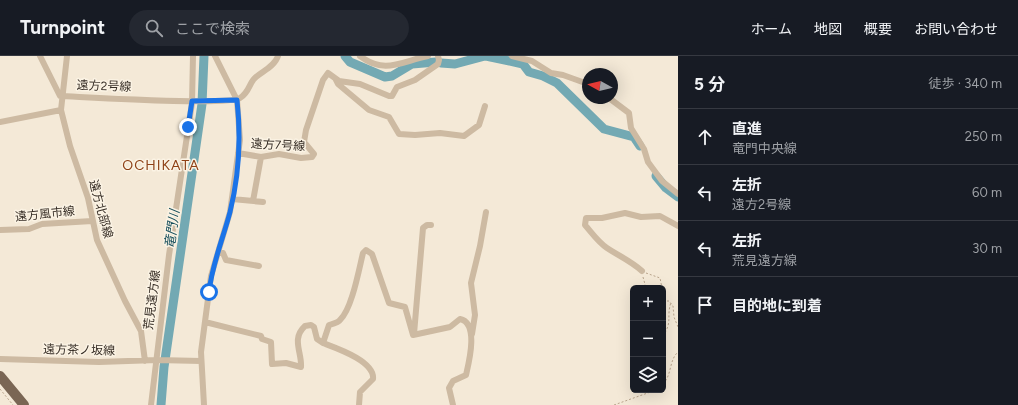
<!DOCTYPE html>
<html lang="ja">
<head>
<meta charset="utf-8">
<style>
	:root { --surface:#171b24; --page:#242831; --text:#f1f3f6; --muted:#9ea1a6; --line:#363941 }
	body { margin:0; font-family:Figtree,"Noto Sans JP",sans-serif; background:var(--page); color:var(--text) }
	.controls { position:absolute; right:12px; bottom:12px; display:grid; overflow:hidden; border-radius:6px; box-shadow:0 4px 16px #0002 }
	.controls button { width:36px; height:36px; display:grid; place-items:center; padding:0; border:0; border-bottom:1px solid var(--line); background:var(--surface); color:var(--text); font:20px sans-serif }
	.compass { position:absolute; left:582px; top:12px; width:36px; height:36px; border-radius:50%; background:var(--surface); box-shadow:0 4px 16px #0002; rotate:278deg }
	.stop { position:absolute; width:12px; height:12px; margin:-9px; border:3px solid #1a73e8; border-radius:50%; background:#fff }
	.stop.end { background:#1a73e8; border-color:#fff; box-shadow:0 1px 4px #0008 }
	.list { margin:0; padding:0; list-style:none }
	h2 { display:flex; justify-content:space-between; align-items:center; height:52px; margin:0; padding:0 16px; font-size:17px }
	h2 small { font-size:13px; font-weight:400; color:var(--muted) }
	.list li { display:grid; grid-template-columns:26px 1fr auto; gap:12px; align-items:center; box-sizing:border-box; height:56px; padding:0 16px; border-top:1px solid var(--line) }
	.list b { display:block; font-size:15px; white-space:nowrap }
	.list p { margin:0; font-size:13px; white-space:nowrap; color:var(--muted) }
	.list em { font-size:13px; font-style:normal; color:var(--muted) }
	.icon { flex:none; width:22px; height:22px; fill:none; stroke:currentColor; stroke-width:2; stroke-linecap:round; stroke-linejoin:round }
	.map { position:relative; flex:none; width:678px; height:349px; overflow:hidden }
	header { display:flex; align-items:center; gap:24px; box-sizing:border-box; height:56px; padding:0 20px; background:var(--surface); border-bottom:1px solid var(--line) }
	header strong { font-size:19px }
	nav { display:flex; gap:22px; margin-inline-start:auto; font-size:14px }
	.search { width:280px; height:36px; background:var(--page); display:flex; align-items:center; gap:10px; box-sizing:border-box; padding:0 14px; border-radius:22px; color:var(--muted); font-size:15px }
	main { display:flex }
	aside { flex:1; background:var(--surface) }
	.map>svg:first-child { display:block }
	.lines { fill:none; stroke-linecap:round; stroke-linejoin:round }
	.river { stroke:#73a9b3; stroke-width:9 }
	.path { stroke:#b9a48c; stroke-width:1; stroke-dasharray:2 2; stroke-linecap:butt }
	.street { stroke:#cdbaa2; stroke-width:6 }
	.primary { stroke:#7a6654; stroke-width:10 }
	.route { stroke:#1a73e8; stroke-width:5 }
	.labels { text-anchor:middle; dominant-baseline:central; stroke-width:3; stroke-linejoin:round; paint-order:stroke }
	.street-label { font-size:12px; fill:#362d25; stroke:#fbf3e4 }
	.water-label { font-size:13px; font-style:italic; fill:#174f5c; stroke:#fbf3e4 }
	.quarter-label { font-size:14px; letter-spacing:1px; fill:#8e4116; stroke:#fbf3e4 }
</style>
</head>
<body>
<header>
<strong>Turnpoint</strong>
<div class="search"><svg class="icon" aria-label="search" viewBox="0 0 24 24"><circle cx="10" cy="10" r="6"/><path d="M15 15l6 6"/></svg>ここで検索</div>
<nav><a>ホーム</a><a>地図</a><a>概要</a><a>お問い合わせ</a></nav>
</header>
<main>
<div class="map">
<svg width="678" height="349" viewBox="0 0 678 349">
	<rect width="100%" height="100%" fill="#f4e9d7"/>
	<g class="lines">
		<path class="river" d="M345 0 350 6 385 21 392 20 412 8 436 6
			M486 0 523 8 529 16 543 20 557 27 604 73 634 81 640 90
			M441 7 455 8 485 0
			M656 120 666 132 678 141
			M161 349 164 311 202 48 204 0"/>
		<path class="path" d="M646 217 660 222 662 232
			M643 221 646 232
			M663 245H669L673 250 674 261 678 271
			M663 280C673 265 666 262 671 246
			M663 328C672 319 669 304 678 296
			M0 333 13 349
			M614 349 656 334"/>
		<path class="street" d="M40 0 60 40C85 41 228 50 240 42 250 36 249 26 256 21 263 15 275 10 278 0
			M67 0 61 54 70 90 88 142 97 184 125 245 141 275 145 305
			M360 0C385 19 402 5 428 0
			M512 0 532 5 551 17 563 19 588 28
			M336 24 338 28 369 54 389 61 399 78 415 79 440 77 464 80 479 69 485 50
			M609 42 629 57 631 72 644 93 648 106 662 125 678 138
			M0 66 61 54
			M238 97 261 101 279 98 301 102 312 101 314 98 304 86 306 74 323 24 328 17 339 25 360 28 389 40H392L397 31 415 24 438 8 439 4 438 0
			M232 143 263 146
			M253 145 261 101
			M0 174 29 173 42 168 92 165
			M218 196 223 197 226 204 259 210
			M642 215C631 205 619 200 607 192 598 186 592 177 585 169L586 162H602L625 157 641 161 660 160 678 170
			M205 266 261 280 262 283 271 286 272 308 286 307 301 311C302 296 291 283 305 270L311 269 314 271 317 283 323 287 329 269C332 268 338 267 340 264 352 253 359 213 363 197L366 194 372 198 389 247 405 251 413 279 450 271 460 263C479 267 469 306 466 319L453 325 449 332 453 349
			M414 278 423 172 427 169H431
			M472 278 475 259 471 227 480 190 486 156
			M323 287C336 292 375 305 373 323L360 336 359 349
			M0 303 99 306 157 304 201 305
			M151 349 169 199 192 47 193 0
			M204 349 201 296 211 220 230 156 240 84 237 44 215 0"/>
		<path class="primary" d="M0 320 24 349"/>
	</g>
	<g class="lines">
		<path class="route" d="M188 71 192 45 237 44C241 81 239 120 230 156 223 183 212 208 209 236"/>
	</g>
	<g class="labels">
		<g class="street-label">
			<text transform="translate(104 30) rotate(2)">遠方2号線</text>
			<text transform="translate(278 89) rotate(3)">遠方7号線</text>
			<text transform="translate(101 153) rotate(75)">遠方北部線</text>
			<text transform="translate(45 158) rotate(-6)">遠方風市線</text>
			<text transform="translate(152 244) rotate(-83)">荒見遠方線</text>
			<text transform="translate(79 294) rotate(1)">遠方茶ノ坂線</text>
		</g>
		<g class="water-label">
			<text transform="translate(172 173) rotate(-82)">竜門川</text>
		</g>
		<g class="quarter-label">
			<text x="161" y="109">OCHIKATA</text>
		</g>
	</g>
</svg>
<div class="controls">
<button>+</button>
<button>−</button>
<button><svg class="icon" aria-label="layers" viewBox="0 0 24 24"><path d="M12 4l9 5-9 5-9-5zM3 14l9 5 9-5"/></svg></button>
</div>
<svg class="compass" viewBox="-18 -18 36 36"><path d="M0-13l5 13h-10z" fill="#e53935"/><path d="M0 13l5-13h-10z" fill="#9ea1a6"/></svg>
<div class="stop" style="left:209px;top:236px"></div>
<div class="stop end" style="left:188px;top:71px"></div>
</div>
<aside>
<h2>5 分<small>徒歩 · 340 m</small></h2>
<ul class="list">
<li><svg class="icon" aria-label="ahead" viewBox="0 0 24 24"><path d="M12 20V5M6 11l6-6 6 6"/></svg><div><b>直進</b><p>竜門中央線</p></div><em>250 m</em></li>
<li><svg class="icon" aria-label="left" viewBox="0 0 24 24"><path d="M17 20v-9H6M10 6l-5 5 5 5"/></svg><div><b>左折</b><p>遠方2号線</p></div><em>60 m</em></li>
<li><svg class="icon" aria-label="left" viewBox="0 0 24 24"><path d="M17 20v-9H6M10 6l-5 5 5 5"/></svg><div><b>左折</b><p>荒見遠方線</p></div><em>30 m</em></li>
<li><svg class="icon" aria-label="arrive" viewBox="0 0 24 24"><path d="M6 21V4h12l-3 4 3 4H6"/></svg><div><b>目的地に到着</b></div></li>
</ul>
</aside>
</main>
</body>
</html>
